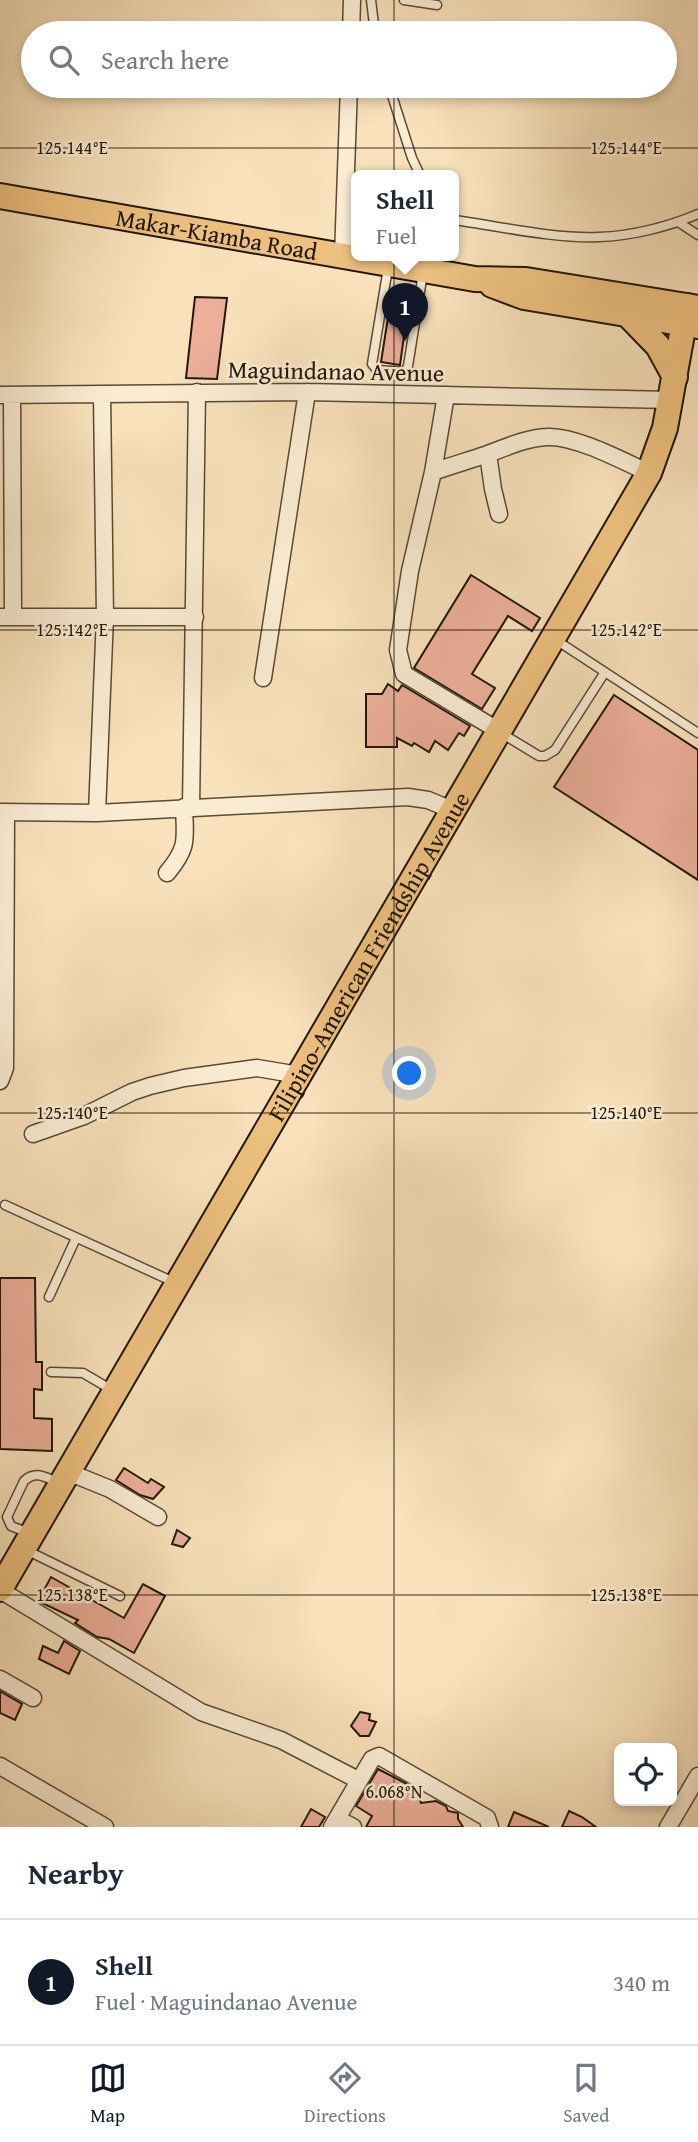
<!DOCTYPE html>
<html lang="en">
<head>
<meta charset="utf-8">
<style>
	:root { --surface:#fff; --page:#f6f6f7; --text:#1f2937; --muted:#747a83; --line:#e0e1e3; --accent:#111827 }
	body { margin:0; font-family:"Gentium Book Plus",serif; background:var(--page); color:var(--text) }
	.controls { position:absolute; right:21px; bottom:21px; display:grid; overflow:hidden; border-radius:10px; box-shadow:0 4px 10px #0003 }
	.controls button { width:63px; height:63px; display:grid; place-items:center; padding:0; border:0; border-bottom:2px solid var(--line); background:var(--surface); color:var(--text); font:35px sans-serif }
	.you { position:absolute; left:410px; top:1074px; width:24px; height:24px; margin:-18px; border:5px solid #fff; border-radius:50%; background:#1a73e8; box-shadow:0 0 0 10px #1a73e833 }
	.badge { display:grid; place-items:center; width:46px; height:46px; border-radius:50%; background:var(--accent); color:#fff; font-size:23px; font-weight:700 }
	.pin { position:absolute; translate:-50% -58px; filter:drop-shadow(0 2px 4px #0008) }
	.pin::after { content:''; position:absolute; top:37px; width:24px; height:21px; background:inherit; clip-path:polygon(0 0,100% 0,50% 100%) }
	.popup { position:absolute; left:351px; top:170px; width:108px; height:91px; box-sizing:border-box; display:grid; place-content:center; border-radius:10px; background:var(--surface); filter:drop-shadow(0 2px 5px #0005); font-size:23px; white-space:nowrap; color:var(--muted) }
	.popup b { font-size:26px; color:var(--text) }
	.popup::after { content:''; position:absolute; left:50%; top:100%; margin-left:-14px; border:14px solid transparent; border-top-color:var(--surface) }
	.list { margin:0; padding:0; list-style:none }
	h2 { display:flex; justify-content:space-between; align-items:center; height:91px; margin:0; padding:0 28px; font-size:30px }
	h2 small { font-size:23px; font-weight:400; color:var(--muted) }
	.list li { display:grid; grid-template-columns:46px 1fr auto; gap:21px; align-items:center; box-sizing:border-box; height:126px; padding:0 28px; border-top:2px solid var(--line) }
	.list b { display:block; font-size:26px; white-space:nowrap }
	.list p { margin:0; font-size:23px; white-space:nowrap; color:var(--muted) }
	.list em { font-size:23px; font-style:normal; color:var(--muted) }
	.icon { flex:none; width:38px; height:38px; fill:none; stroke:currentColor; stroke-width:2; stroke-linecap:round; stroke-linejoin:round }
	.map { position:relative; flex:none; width:698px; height:1827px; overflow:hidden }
	.search { position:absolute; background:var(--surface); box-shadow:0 4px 10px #0003; left:21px; right:21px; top:21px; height:77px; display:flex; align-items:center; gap:18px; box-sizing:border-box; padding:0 24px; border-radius:38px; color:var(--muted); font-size:26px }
	.sheet { height:217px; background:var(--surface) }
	nav { display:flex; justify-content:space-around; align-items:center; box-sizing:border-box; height:98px; border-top:2px solid var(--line); background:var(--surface); font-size:19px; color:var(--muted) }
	nav a { display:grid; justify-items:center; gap:4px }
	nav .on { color:var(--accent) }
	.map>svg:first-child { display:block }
	.building { fill:#ecaf9a; stroke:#22170a; stroke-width:2 }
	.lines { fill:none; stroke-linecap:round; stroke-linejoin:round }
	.lane-casing { stroke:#584a36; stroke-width:11 }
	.street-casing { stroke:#584a36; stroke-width:19 }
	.primary-casing { stroke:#22170a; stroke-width:28 }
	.lane { stroke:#faecd3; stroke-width:8 }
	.street { stroke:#faecd3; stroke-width:16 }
	.primary { stroke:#ecc07e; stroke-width:24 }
	.ticks { fill:none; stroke:#22170a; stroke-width:2; stroke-opacity:0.45 }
	.labels { text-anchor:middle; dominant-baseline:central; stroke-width:5; stroke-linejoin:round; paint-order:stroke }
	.street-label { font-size:24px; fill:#22170a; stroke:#faecd3 }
	.ticks-label { font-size:18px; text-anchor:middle; fill:#22170a; stroke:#faecd3; stroke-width:5; stroke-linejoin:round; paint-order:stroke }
</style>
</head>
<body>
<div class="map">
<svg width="698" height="1827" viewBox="0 0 698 1827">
	<rect width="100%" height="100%" fill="#f8e1bb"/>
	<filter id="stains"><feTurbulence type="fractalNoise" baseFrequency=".00286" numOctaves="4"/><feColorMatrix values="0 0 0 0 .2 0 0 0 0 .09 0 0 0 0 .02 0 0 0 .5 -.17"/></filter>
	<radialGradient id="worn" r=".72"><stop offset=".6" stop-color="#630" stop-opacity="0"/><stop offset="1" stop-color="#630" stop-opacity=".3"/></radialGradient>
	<path class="building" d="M195 297 227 298 217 379 186 378Z
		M389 311 407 314 400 365 381 362Z
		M471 575 540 618 532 631 508 616 472 674 495 688 482 709 414 668Z
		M388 684 398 691 402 685 470 726 464 736 459 733 448 750 435 741 429 752 414 743 412 746 397 738V747H366V694H382Z
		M614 695 698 750V880L554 787Z
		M0 1278H35L36 1362H42V1390L34 1389V1418L52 1419V1451L0 1449Z
		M124 1468 148 1483 151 1479 164 1487 153 1499 140 1495 116 1480Z
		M177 1530 190 1538 183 1547 172 1544Z
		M51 1577 124 1618 143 1584 165 1596 134 1653 109 1639 97 1637 75 1623 78 1620 38 1601Z
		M64 1641 80 1651 69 1674 39 1659 43 1646 58 1653Z
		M0 1691 22 1704 15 1720 0 1713Z
		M360 1712 370 1714 369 1720 376 1722 369 1736H360L351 1726Z
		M378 1769 411 1786 414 1796 419 1797 421 1803 436 1801 446 1806 448 1811 458 1813V1819L463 1827H366L372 1816 356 1806Z
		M311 1809 325 1817 319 1827H301Z
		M569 1811 582 1817 596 1827H562Z
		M514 1812 549 1827H508Z"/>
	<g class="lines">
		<g class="lane-casing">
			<path id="lane" d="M371 0 375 33
				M404 0 437 5
				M389 86 412 158 420 175
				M454 220C499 226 554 239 599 237 631 236 668 227 698 214
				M678 222 698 235
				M388 268 372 364 377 370 405 372 408 366 423 273
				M556 640 698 733
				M501 733 539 756H545L555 750 605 672
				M5 1205 176 1283
				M49 1297 76 1238
				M51 1372 83 1373 112 1390
				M29 1533 11 1526 7 1517 24 1481C35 1470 45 1477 57 1482
				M26 1550 120 1596"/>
		</g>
		<g class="street-casing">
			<path id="street" d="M351 33 352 0
				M343 256 349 86
				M0 395 307 392 671 400
				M12 395 13 617
				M446 395 433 472C450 466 467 461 485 455 505 448 525 438 547 437 574 435 623 461 649 473
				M488 454 493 489 499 514
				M433 472 410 571 398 650 404 674 499 731
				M0 617H195
				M263 678 307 392
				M191 807 197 392
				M0 812 97 813 408 797 428 800 452 810
				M97 813 105 616 102 395
				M167 873C189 847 185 839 184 807
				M0 1081 5 1068 6 812
				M33 1134 84 1116 132 1092 150 1086 184 1078 257 1068 299 1075
				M68 1472 110 1489 158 1517
				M0 1590 201 1712 281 1740 358 1780
				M0 1679 33 1698
				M0 1766 105 1827
				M337 1819 353 1827
				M332 1827 372 1759 379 1756 487 1818 490 1827
				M668 1827 698 1776"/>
		</g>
		<g class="primary-casing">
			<g id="primary">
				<path id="s1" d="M0 196 475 279 526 280 698 308"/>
				<path d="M492 285 524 297 698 326"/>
				<path d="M628 315 658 346 675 377"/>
				<path id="s2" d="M0 1589 649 473 665 428 687 306"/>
			</g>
		</g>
		<use href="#lane" class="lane"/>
		<use href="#street" class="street"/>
		<use href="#primary" class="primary"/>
	</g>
	<path class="ticks" d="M394 0V33M394 86V1827M0 148H698M0 630H698M0 1113H698M0 1595H698"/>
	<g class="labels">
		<g class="street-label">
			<text stroke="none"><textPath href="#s1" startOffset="220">Makar-Kiamba Road</textPath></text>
			<text transform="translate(336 371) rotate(1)">Maguindanao Avenue</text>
			<text stroke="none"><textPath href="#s2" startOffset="732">Filipino-American Friendship Avenue</textPath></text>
		</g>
	</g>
	<g class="ticks-label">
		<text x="626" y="154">125.144°E</text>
		<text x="72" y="154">125.144°E</text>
		<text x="626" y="636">125.142°E</text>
		<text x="72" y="636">125.142°E</text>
		<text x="72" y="1119">125.140°E</text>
		<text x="626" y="1119">125.140°E</text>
		<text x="72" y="1601">125.138°E</text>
		<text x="626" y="1601">125.138°E</text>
		<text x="394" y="1798">6.068°N</text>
	</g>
	<rect width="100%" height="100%" filter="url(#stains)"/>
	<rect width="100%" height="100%" fill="url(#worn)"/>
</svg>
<div class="controls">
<button><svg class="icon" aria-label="locate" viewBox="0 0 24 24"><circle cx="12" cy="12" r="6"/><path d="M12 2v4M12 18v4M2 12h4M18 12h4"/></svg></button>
</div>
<div class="you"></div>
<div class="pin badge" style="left:405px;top:341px">1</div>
<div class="popup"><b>Shell</b>Fuel</div>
<div class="search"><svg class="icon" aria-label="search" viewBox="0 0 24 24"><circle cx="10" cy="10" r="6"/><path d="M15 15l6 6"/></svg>Search here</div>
</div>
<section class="sheet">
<h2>Nearby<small></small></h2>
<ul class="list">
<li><span class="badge">1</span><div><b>Shell</b><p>Fuel · Maguindanao Avenue</p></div><em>340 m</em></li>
</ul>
</section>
<nav>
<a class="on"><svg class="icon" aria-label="map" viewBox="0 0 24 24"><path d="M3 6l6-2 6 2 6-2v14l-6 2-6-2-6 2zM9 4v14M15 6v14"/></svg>Map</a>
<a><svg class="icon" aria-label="directions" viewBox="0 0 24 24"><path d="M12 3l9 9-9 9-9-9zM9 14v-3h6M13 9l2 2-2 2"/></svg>Directions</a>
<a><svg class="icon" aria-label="saved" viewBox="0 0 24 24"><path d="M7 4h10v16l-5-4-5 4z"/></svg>Saved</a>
</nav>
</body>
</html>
